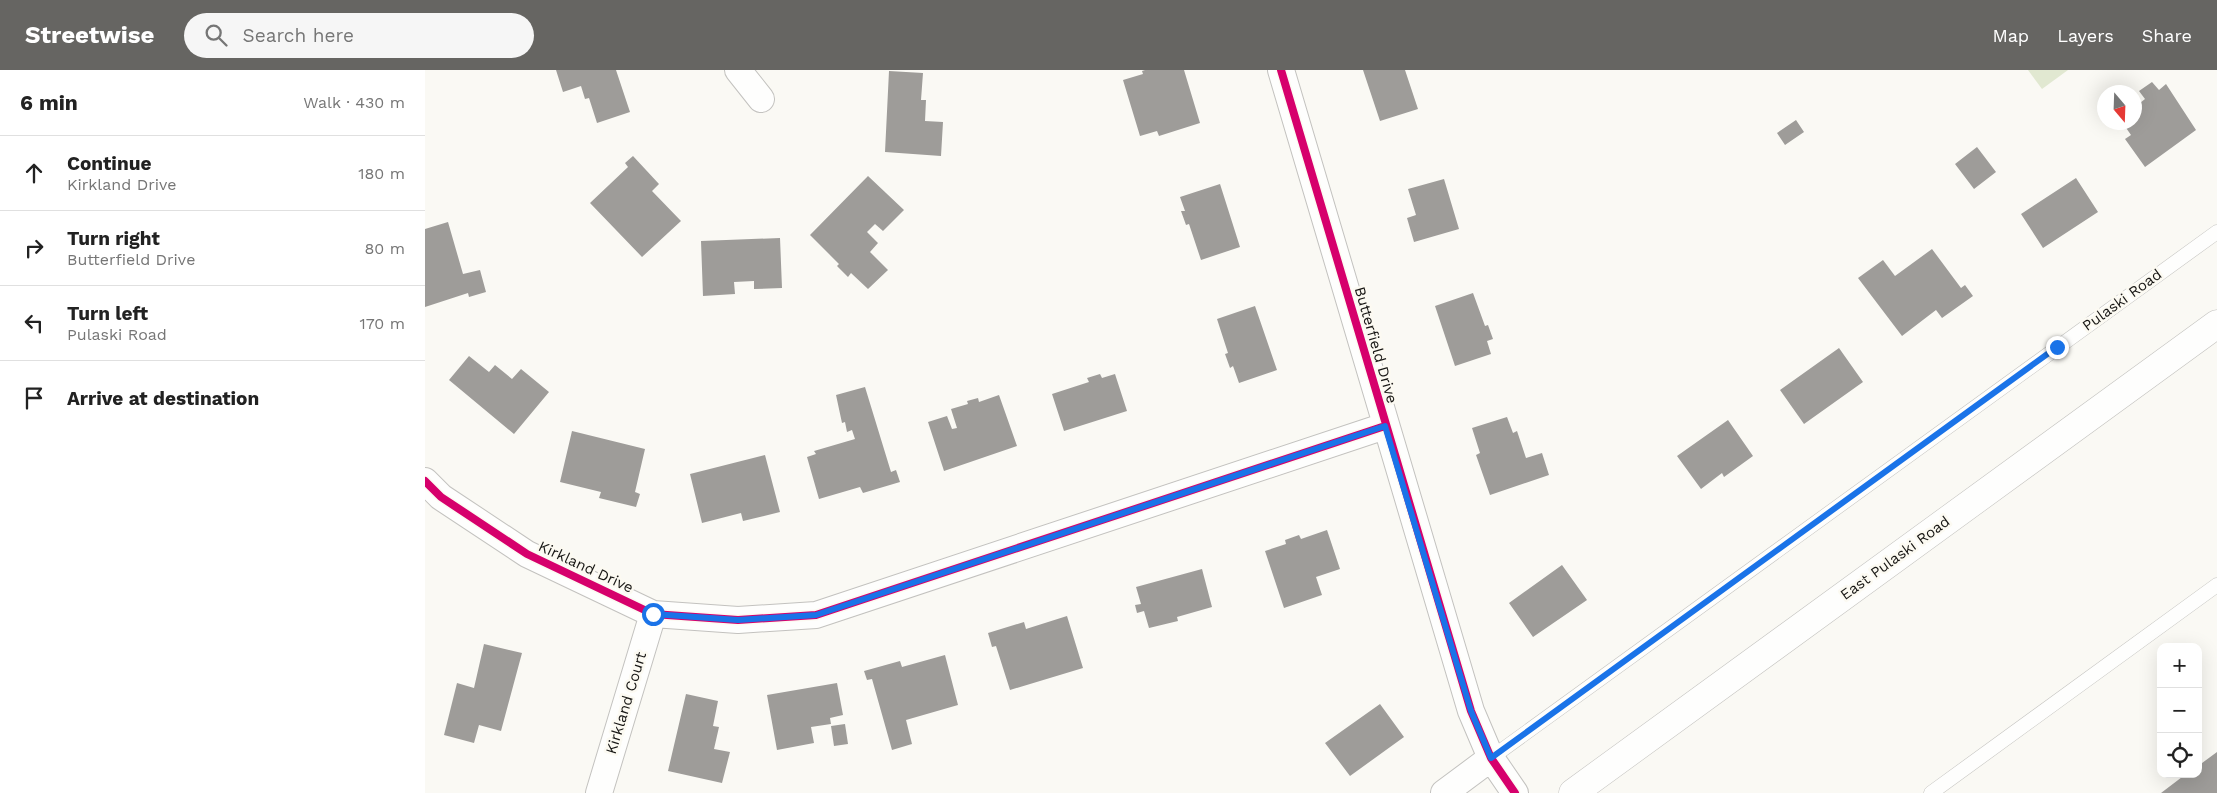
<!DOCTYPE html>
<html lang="en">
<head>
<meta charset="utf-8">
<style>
	:root { --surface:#fff; --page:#f6f6f6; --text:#222; --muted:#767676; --line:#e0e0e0; --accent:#666562 }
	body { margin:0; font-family:"Work Sans",sans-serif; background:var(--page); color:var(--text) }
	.controls { position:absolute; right:15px; bottom:15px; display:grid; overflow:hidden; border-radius:10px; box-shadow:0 5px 20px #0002 }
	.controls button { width:45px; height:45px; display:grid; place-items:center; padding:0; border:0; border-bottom:1px solid var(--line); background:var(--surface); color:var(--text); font:25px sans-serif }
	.compass { position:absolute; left:1672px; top:15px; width:45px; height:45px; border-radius:50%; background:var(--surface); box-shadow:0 5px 20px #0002; rotate:161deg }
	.stop { position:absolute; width:15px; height:15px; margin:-11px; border:4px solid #1a73e8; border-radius:50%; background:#fff }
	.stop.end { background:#1a73e8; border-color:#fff; box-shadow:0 1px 5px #0008 }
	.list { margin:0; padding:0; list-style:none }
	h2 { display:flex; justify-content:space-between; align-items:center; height:65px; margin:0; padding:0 20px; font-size:21px }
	h2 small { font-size:16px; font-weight:400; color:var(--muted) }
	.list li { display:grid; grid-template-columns:32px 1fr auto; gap:15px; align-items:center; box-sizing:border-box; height:75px; padding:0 20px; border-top:1px solid var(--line) }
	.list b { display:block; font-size:19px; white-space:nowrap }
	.list p { margin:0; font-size:16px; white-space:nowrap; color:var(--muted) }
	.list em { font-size:16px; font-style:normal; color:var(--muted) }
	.icon { flex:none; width:28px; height:28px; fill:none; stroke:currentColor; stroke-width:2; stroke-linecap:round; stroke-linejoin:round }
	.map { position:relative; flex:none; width:1792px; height:723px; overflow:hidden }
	header { display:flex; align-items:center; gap:30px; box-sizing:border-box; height:70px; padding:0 25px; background:var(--accent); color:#fff }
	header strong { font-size:24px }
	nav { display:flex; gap:28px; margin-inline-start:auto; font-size:18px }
	.search { width:350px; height:45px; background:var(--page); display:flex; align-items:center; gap:12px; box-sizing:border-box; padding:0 18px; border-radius:28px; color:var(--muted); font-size:19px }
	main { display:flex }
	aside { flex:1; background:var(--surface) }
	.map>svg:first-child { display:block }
	.green { fill:#e1e8d1 }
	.building { fill:#9e9c99 }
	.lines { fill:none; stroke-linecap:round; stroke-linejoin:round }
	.lane-casing { stroke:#c3c2bf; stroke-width:15 }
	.street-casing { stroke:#c3c2bf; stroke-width:28 }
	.secondary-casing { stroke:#c3c2bf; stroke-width:29 }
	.lane { stroke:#fefefd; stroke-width:14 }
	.street { stroke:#fefefd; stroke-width:26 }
	.secondary { stroke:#fefefd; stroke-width:28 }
	.cycleway-casing { stroke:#fcfaf2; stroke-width:11 }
	.cycleway { stroke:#d6006c; stroke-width:8 }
	.route { stroke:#1a73e8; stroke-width:6 }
	.labels { text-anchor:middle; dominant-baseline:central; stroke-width:5; stroke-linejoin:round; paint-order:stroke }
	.street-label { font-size:15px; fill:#171614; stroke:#fcfaf2 }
</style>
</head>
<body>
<header>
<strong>Streetwise</strong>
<div class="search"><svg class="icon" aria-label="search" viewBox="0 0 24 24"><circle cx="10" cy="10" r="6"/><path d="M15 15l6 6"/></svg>Search here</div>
<nav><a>Map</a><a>Layers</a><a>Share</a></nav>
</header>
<main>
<aside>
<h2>6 min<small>Walk · 430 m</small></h2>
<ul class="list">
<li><svg class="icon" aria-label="ahead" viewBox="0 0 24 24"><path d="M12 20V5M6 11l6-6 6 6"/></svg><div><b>Continue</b><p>Kirkland Drive</p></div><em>180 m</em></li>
<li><svg class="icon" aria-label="right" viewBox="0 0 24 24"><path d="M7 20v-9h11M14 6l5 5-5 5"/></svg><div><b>Turn right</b><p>Butterfield Drive</p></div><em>80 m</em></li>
<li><svg class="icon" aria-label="left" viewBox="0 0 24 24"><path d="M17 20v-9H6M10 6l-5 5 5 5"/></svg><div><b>Turn left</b><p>Pulaski Road</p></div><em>170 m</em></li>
<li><svg class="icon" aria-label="arrive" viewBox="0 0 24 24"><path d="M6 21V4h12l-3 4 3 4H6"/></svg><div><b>Arrive at destination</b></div></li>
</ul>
</aside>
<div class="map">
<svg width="1792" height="723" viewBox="0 0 1792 723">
	<rect width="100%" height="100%" fill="#faf9f4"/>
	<path class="green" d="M1603 0H1643L1617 19Z"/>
	<path class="building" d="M131 0H191L205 42 172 53 164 28 160 29 156 16 138 22Z
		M720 0H759L775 53 734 66 732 61 715 66 698 10 718 4 717 1Z
		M938 0H980L993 39 955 51Z
		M464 1 498 3 496 30H501L500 51 518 52 516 86 460 82Z
		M1727 12 1734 20 1741 14 1771 60 1720 97 1700 69 1706 65 1697 52H1710V37L1720 29 1714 21Z
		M1371 50 1379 62 1360 75 1352 63Z
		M1552 77 1571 102 1549 119 1530 94Z
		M208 86 234 114 227 121 256 151 217 187 165 133 203 97 200 93Z
		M443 106 479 140 458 161 450 154 442 162 453 173 445 182 463 200 443 219 426 203 423 207 412 196 414 194 385 165Z
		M1651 108 1673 142 1618 178 1596 144Z
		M1019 109 1034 159 989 172 982 148 991 145 983 119Z
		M795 114 815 177 776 190 764 154 761 155 756 141H760L755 127Z
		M23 152 38 204 55 200 61 222 44 227 43 223 0 237V159Z
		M355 168 357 218 329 219V211L309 212 310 224 278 226 276 171Z
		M1507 179 1536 218 1540 215 1548 226 1517 248 1511 240 1477 266 1433 208 1458 190 1470 206Z
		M1048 223 1060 256 1063 255 1068 269 1062 271 1066 284 1030 296 1010 236Z
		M830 236 852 300 814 313 808 296 805 298 800 284 803 283 792 249Z
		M1414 278 1438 312 1379 354 1355 320Z
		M44 286 64 302 70 295 87 309 96 299 124 322 89 364 24 310Z
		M675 304 677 308 690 304 702 341 639 361 627 324 664 312 662 308Z
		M440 317 466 402 471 400 475 412 438 423 435 417 394 429 382 387 391 384 389 381 430 369 427 360 422 362 420 352 417 353 411 325Z
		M574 325 592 376 519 401 503 352 522 346 527 359 532 358 526 339 543 334 542 331 553 328 554 332Z
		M1082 347 1088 363 1092 361 1101 388 1117 383 1124 405 1065 425 1051 385 1055 383 1047 358Z
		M1303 350 1328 386 1299 407 1297 403 1276 419 1252 386Z
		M147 361 220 379 210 422 215 424 211 437 174 428 176 422 135 412Z
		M340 385 355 442 318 451 316 443 277 453 265 404Z
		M902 460 915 499 891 507 897 525 859 538 840 481 861 474 860 470 874 465 876 469Z
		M1137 495 1162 530 1108 567 1084 533Z
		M777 499 787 537 752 547 753 551 724 558 719 541 712 543 710 535 716 534 711 517Z
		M642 546 658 598 585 620 571 576 567 577 563 563 599 552 601 559Z
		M59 574 97 583 76 661 54 655 49 673 19 665 32 613 49 618Z
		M520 585 533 635 481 650 487 674 467 680 447 609 442 610 439 601 475 591 477 597Z
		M412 613 418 645 405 648 406 654 386 657 389 673 352 680 342 625Z
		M261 624 293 631 288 656 294 657 289 679 305 682 297 713 243 701Z
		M955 634 979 667 925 706 900 673Z
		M420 654 423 674 409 676 406 656Z
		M1792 682V723H1736L1761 704H1773V696Z"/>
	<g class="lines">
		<g class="lane-casing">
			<path id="lane" d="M1066 688 1792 162
				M1506 723 1792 515"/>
		</g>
		<g class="street-casing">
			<path id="street" d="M313 0 336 29
				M856 0 1046 641 1066 688 1090 723
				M0 411 16 427 102 484 228 544 313 550 391 545 960 356
				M174 723 228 544
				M1019 723 1066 688"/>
		</g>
		<g class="secondary-casing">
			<path id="secondary" d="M1148 723 1792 254"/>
		</g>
		<use href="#lane" class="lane"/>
		<use href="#street" class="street"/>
		<use href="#secondary" class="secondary"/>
		<g class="cycleway-casing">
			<path id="cycleway" d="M856 0 1046 641 1066 688 1090 723
				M0 411 16 427 102 484 228 544 313 550 391 545 960 356"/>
		</g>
		<use href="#cycleway" class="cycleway"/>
	</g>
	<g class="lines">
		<path class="route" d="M228 544 313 550 391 545 960 356 1046 641 1066 688 1632 277"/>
	</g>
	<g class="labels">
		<g class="street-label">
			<text transform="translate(1697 230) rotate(-36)">Pulaski Road</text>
			<text transform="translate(951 275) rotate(74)">Butterfield Drive</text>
			<text transform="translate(1470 488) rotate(-36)">East Pulaski Road</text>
			<text transform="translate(161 497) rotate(25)">Kirkland Drive</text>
			<text transform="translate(201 633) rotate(-73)">Kirkland Court</text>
		</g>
	</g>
</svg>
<div class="controls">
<button>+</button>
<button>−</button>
<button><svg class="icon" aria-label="locate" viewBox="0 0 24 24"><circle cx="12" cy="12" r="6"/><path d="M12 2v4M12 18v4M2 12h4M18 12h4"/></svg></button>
</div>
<svg class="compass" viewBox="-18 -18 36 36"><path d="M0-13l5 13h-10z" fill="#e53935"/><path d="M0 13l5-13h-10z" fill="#767676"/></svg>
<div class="stop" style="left:228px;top:544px"></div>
<div class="stop end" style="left:1632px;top:277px"></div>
</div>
</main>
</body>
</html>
